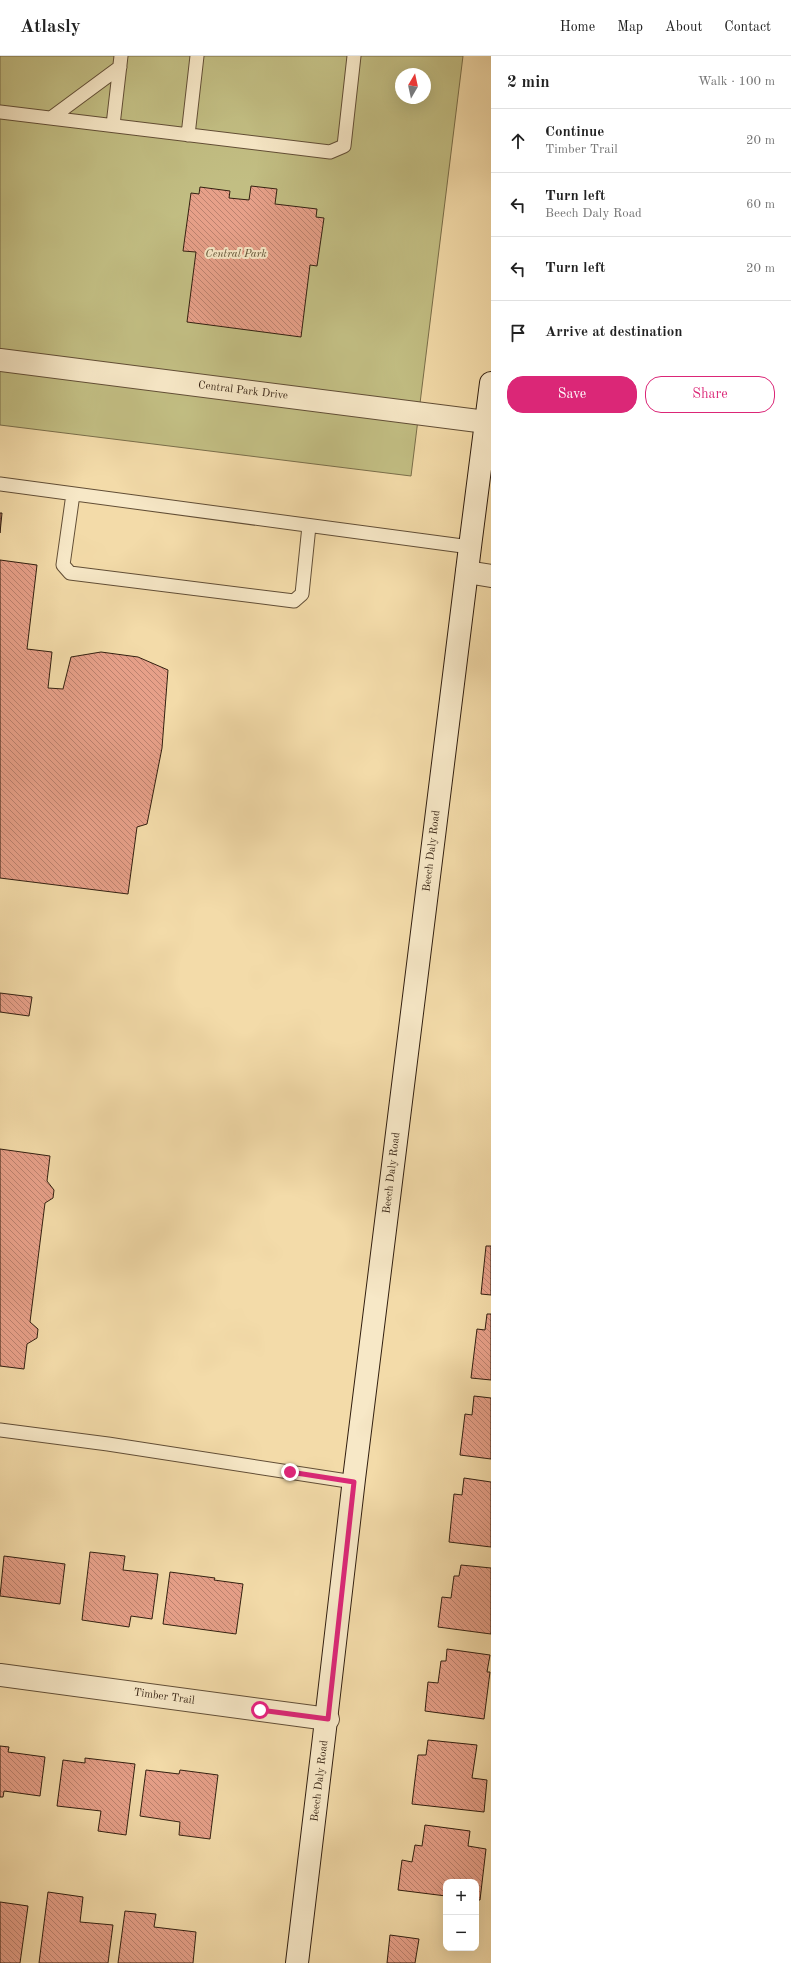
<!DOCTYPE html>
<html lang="en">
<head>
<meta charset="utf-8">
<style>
	:root { --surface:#fff; --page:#f6f6f6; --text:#222; --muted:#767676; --line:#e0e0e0; --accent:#db2777 }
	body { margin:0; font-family:"Old Standard TT",serif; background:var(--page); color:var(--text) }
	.controls { position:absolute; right:12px; bottom:12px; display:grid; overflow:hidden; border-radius:8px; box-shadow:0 4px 16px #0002 }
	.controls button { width:36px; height:36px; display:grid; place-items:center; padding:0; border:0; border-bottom:1px solid var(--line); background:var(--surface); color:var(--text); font:20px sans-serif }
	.compass { position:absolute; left:395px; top:12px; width:36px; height:36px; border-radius:50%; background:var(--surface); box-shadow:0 4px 16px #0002; rotate:9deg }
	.stop { position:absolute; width:12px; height:12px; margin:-9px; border:3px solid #db2777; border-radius:50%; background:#fff }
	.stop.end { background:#db2777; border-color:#fff; box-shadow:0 1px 4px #0008 }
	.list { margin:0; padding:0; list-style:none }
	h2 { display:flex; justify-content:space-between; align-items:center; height:52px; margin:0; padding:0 16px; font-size:17px }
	h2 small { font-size:13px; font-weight:400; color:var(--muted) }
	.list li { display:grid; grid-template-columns:26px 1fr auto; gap:12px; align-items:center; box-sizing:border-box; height:64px; padding:0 16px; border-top:1px solid var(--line) }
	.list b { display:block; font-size:15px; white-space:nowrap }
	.list p { margin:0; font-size:13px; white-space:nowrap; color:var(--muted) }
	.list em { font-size:13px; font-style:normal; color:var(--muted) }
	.actions { display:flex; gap:8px; padding:12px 16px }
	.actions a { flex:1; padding:9px 0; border:1px solid var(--accent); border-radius:16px; text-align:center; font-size:14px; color:var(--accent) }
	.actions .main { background:var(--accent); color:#fff }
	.icon { flex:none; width:22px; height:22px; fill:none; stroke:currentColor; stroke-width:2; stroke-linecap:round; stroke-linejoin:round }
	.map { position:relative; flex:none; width:491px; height:1907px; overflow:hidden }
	header { display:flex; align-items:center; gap:24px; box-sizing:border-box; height:56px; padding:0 20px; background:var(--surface); border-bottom:1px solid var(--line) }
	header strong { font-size:19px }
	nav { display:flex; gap:22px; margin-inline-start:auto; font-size:14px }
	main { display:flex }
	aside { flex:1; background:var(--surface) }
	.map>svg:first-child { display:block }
	.green { fill:#c2be83; stroke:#7a6e4a; fill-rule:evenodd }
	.building { fill:url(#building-back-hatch); stroke:#321f10 }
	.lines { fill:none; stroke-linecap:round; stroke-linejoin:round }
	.service-casing { stroke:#624e36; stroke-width:15 }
	.minor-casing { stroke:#624e36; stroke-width:24 }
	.secondary-casing { stroke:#321f10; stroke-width:24 }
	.service { stroke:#f7e8c7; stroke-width:13 }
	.minor { stroke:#f7e8c7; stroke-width:22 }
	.secondary { stroke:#f7e8c7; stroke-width:22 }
	.route { stroke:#db2777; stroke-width:5 }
	.labels { text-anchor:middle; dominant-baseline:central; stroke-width:4; stroke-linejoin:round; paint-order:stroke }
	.park-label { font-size:11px; font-style:italic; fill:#5d4f32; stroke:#f7e8c7 }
	.street-label { font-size:11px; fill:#321f10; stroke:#f7e8c7 }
</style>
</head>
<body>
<header>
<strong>Atlasly</strong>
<nav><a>Home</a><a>Map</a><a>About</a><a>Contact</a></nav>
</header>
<main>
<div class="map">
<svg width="491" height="1907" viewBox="0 0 491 1907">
	<defs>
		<pattern id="building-back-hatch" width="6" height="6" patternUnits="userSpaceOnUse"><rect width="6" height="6" fill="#e7a089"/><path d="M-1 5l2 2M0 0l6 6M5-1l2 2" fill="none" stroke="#bc826f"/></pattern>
	</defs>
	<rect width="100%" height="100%" fill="#f3dba9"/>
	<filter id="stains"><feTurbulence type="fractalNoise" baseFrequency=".005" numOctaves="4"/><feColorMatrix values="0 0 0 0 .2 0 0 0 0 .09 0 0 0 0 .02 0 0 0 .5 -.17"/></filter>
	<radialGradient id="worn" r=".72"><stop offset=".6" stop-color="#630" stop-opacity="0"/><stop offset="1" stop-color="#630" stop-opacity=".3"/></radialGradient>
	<path class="green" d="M0 0H463L411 420 0 369ZM401 18H425V42H401Z"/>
	<path class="building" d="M251 130 277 133 275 148 317 153 316 161 324 162 317 210 310 209 301 281 187 266 196 196 183 195 191 137 199 138 200 131 230 135 229 142 249 144Z
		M0 457H2L0 477Z
		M0 504 37 509 27 593 52 596 48 632 63 633 71 601 101 596 138 601 168 614 162 692 147 768 137 771 128 838 0 822Z
		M0 937 32 941 29 960 0 956Z
		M0 1093 50 1100 47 1125 54 1134 53 1142 45 1147 30 1266 38 1273 37 1282 27 1288 24 1313 0 1310Z
		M486 1190H491V1239L481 1238Z
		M487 1258H491V1324L471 1322 477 1273 485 1274Z
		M474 1340 491 1342V1403L460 1399 465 1358 472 1359Z
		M464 1422 491 1426V1491L449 1486 454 1438 462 1439Z
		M90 1496 125 1500 123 1514 158 1518 152 1563 131 1560 129 1571 82 1564Z
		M4 1500 65 1508 60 1548 0 1540Z
		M461 1509 491 1512V1578L438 1571 442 1541 451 1542 454 1520H459Z
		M170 1516 215 1522 214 1524 243 1528 236 1578 163 1568Z
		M447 1593 490 1599 487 1616H490L484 1663 425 1655 428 1626 438 1627 441 1605H446Z
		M428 1684 477 1689 472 1722 487 1724 484 1756 412 1748 418 1699H426Z
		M0 1690 9 1691 8 1696 45 1701 40 1740 4 1735 3 1741H0Z
		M85 1702 135 1708 126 1779 98 1775 101 1755 57 1750 63 1704 85 1707Z
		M146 1714 179 1718 180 1714 218 1719 210 1783 179 1779 180 1766 140 1760Z
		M425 1769 470 1775 468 1790 486 1793 480 1844H476V1826H446V1840L398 1834 402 1804 412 1806 415 1789 422 1790Z
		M48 1836 83 1841 80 1866 113 1869 108 1907H39Z
		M0 1846 28 1850 20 1907H0Z
		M125 1855 156 1858 154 1871 196 1876 193 1907H118Z
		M390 1879 419 1883 415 1907H387Z"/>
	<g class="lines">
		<g class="service-casing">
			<path id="service" d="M0 56 330 96 344 90 354 0
				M51 62 120 11
				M113 69 121 0
				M188 79 197 0
				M0 428 470 491
				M73 438 63 509 70 517 294 545 302 538 309 470
				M0 1374 108 1388 354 1426"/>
		</g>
		<g class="minor-casing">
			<path id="minor" d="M0 304 486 366
				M467 516 491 520
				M0 1619 328 1663"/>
		</g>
		<g class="secondary-casing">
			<path id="secondary" d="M297 1907C317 1746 335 1584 354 1423 398 1057 444 692 491 327"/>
		</g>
		<use href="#service" class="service"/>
		<use href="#minor" class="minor"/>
		<use href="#secondary" class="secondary"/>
	</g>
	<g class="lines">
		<path class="route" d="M260 1654 328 1663 354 1426 290 1416"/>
	</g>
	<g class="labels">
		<g class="park-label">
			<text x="236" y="198">Central Park</text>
		</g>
		<g class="street-label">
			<text transform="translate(243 335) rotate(7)">Central Park Drive</text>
			<text transform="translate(432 795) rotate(-83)">Beech Daly Road</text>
			<text transform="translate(392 1117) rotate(-83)">Beech Daly Road</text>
			<text transform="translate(164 1641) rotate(8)">Timber Trail</text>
			<text transform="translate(320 1725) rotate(-83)">Beech Daly Road</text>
		</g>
	</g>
	<rect width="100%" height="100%" filter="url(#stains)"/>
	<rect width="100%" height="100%" fill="url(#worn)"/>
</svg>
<div class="controls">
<button>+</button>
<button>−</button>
</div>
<svg class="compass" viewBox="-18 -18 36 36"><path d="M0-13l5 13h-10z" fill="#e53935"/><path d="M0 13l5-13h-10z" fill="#767676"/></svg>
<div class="stop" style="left:260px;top:1654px"></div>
<div class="stop end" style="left:290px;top:1416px"></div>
</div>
<aside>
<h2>2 min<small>Walk · 100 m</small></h2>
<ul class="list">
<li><svg class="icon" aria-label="ahead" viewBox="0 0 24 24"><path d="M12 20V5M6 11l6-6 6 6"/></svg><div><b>Continue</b><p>Timber Trail</p></div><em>20 m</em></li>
<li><svg class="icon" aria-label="left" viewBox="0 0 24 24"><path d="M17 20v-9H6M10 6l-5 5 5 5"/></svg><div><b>Turn left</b><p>Beech Daly Road</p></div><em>60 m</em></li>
<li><svg class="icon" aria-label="left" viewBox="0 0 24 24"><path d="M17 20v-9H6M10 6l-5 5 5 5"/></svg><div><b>Turn left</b></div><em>20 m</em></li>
<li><svg class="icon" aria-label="arrive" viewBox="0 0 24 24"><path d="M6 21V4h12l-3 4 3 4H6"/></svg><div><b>Arrive at destination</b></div></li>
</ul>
<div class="actions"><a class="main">Save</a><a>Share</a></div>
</aside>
</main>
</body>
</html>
